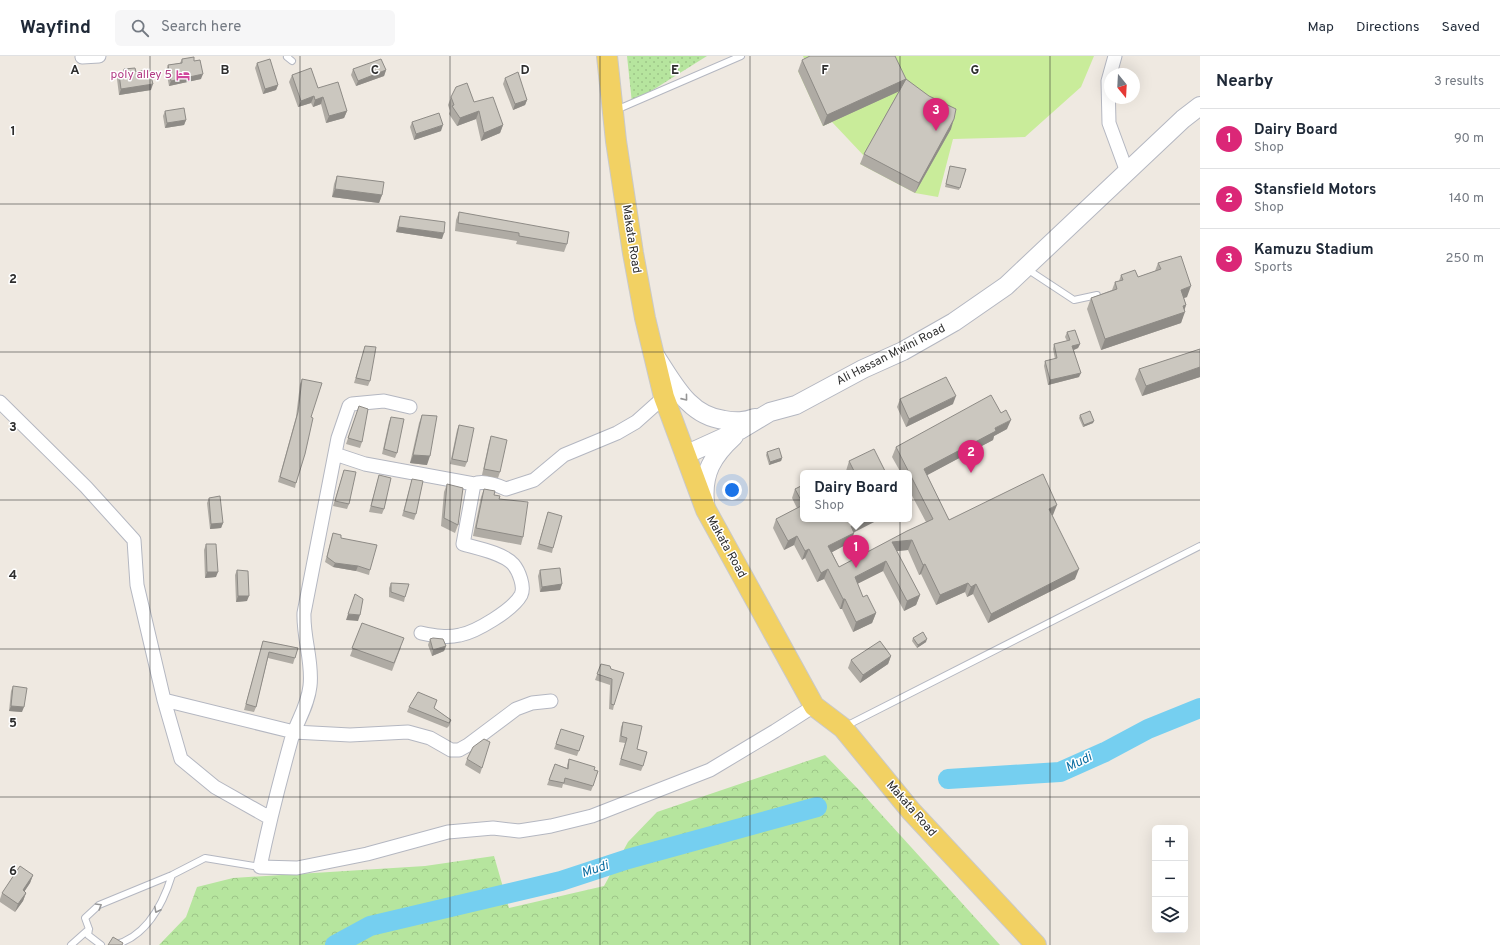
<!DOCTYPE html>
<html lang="en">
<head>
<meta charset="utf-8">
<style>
	:root { --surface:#fff; --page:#f6f6f7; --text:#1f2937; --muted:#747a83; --line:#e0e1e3; --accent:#db2777 }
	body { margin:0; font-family:Overpass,sans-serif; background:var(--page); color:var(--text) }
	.controls { position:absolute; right:12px; bottom:12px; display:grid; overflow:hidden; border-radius:6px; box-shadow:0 4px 16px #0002 }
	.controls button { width:36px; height:36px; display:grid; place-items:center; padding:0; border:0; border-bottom:1px solid var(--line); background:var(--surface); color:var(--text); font:20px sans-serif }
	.compass { position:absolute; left:1104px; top:12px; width:36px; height:36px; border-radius:50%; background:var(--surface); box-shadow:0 4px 16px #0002; rotate:162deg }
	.you { position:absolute; left:732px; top:434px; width:14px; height:14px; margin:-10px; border:3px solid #fff; border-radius:50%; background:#1a73e8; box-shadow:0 0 0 6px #1a73e833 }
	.badge { display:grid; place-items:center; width:26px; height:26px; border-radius:50%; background:var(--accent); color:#fff; font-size:13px; font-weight:700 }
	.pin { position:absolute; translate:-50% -33px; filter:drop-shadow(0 1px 2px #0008) }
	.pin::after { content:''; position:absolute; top:21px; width:14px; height:12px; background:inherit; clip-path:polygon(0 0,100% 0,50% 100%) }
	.popup { position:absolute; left:800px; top:414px; width:112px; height:52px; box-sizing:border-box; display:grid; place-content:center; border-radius:6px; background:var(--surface); filter:drop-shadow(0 1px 3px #0005); font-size:13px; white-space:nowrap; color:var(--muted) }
	.popup b { font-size:15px; color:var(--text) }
	.popup::after { content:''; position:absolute; left:50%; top:100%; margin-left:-8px; border:8px solid transparent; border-top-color:var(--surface) }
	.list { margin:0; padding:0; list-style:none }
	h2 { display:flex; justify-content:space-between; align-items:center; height:52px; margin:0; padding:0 16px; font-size:17px }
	h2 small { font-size:13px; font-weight:400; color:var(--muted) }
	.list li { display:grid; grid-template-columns:26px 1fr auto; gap:12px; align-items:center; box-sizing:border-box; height:60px; padding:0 16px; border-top:1px solid var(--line) }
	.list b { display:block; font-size:15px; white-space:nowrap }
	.list p { margin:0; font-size:13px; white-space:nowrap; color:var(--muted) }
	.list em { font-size:13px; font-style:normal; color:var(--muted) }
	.icon { flex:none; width:22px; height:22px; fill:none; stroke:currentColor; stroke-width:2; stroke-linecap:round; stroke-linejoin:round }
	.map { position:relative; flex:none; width:1200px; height:889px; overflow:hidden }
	header { display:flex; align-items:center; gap:24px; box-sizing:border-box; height:56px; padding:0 20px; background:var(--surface); border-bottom:1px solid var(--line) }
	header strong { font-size:19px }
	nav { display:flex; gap:22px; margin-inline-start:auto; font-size:14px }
	.search { width:280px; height:36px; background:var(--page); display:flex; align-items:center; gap:10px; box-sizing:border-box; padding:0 14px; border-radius:6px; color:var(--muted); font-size:15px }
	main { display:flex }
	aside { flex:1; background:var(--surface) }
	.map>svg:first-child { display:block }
	.forest { fill:url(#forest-crowns) }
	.park { fill:url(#park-dots) }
	.pitch { fill:#c9ec9a }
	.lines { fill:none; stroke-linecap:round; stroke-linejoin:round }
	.river { stroke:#75cff0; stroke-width:20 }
	.service-casing { stroke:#b4b7c1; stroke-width:8 }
	.minor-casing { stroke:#b4b7c1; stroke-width:15 }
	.secondary-casing { stroke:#b4b7c1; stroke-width:20 }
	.primary-casing { stroke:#c9c9c9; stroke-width:22 }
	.service { stroke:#fff; stroke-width:6 }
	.minor { stroke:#fff; stroke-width:13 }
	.secondary { stroke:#fff; stroke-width:18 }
	.primary { stroke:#f2d163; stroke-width:20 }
	.wall { fill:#afaba4 }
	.shaded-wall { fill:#8e8b86 }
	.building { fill:#cbc7bf; stroke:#8e8b86 }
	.oneway { stroke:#969696 }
	.grid { fill:none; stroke:#2e2e2e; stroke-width:1; stroke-opacity:0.55 }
	.labels { text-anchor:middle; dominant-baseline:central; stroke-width:3; stroke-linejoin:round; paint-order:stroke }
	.hotel-label { font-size:12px; fill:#b23c85; stroke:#fff; text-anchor:end }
	.street-label { font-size:12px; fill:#2e2e2e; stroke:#fff }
	.water-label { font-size:13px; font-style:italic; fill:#0d6fa3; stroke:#fff }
	.grid-label { font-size:13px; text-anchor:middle; font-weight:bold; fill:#2e2e2e; stroke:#fff; stroke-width:3; stroke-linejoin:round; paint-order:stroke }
</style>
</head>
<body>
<header>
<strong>Wayfind</strong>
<div class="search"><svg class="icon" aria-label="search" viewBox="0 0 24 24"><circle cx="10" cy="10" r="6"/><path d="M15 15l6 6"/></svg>Search here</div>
<nav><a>Map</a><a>Directions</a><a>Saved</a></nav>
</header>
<main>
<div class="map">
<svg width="1200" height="889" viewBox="0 0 1200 889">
	<defs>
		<pattern id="forest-crowns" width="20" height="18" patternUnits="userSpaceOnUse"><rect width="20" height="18" fill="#b6e59e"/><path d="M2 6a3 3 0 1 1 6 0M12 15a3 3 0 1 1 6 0" fill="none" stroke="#9dc588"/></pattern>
		<pattern id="park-dots" width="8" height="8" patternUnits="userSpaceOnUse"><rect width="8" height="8" fill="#b6e59e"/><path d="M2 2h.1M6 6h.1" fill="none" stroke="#9dc588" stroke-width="1.8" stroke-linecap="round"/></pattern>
	</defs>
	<rect width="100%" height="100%" fill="#efe9e1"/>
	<path class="forest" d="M825 699 861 736 1000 889H159L186 861 197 831 233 822 425 810 494 800 509 852 604 830 628 786 657 756Z"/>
	<path class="park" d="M627 0H707L632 47Z"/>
	<path class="pitch" d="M803 0H1094L1081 31 1025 81 953 83 938 141 915 137 860 108 865 101 832 66 823 70 798 15 807 10Z"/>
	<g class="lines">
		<path class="river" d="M948 723 1060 716 1105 696 1148 673 1200 652
			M335 889 370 870 561 825 628 803 817 751"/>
		<g class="service-casing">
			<path id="service" d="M288 0 287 1 292 5
				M616 54 741 0
				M1027 213 1074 244 1097 239
				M846 670 1200 490
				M71 889 89 873
				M101 889 88 879 89 873 85 862 99 849 172 819 205 802 260 811
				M114 889C146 881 163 848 172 819"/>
		</g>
		<g class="minor-casing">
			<path id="minor" d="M82 1 99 0
				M1110 18 1108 25 1109 67 1127 116
				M1110 18 1115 0
				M0 346 86 431 134 484 137 529 164 644 294 676 350 679 408 676 430 682 451 694H459L468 689 516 653 532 647 551 645
				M410 351 384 345 352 348 349 350 338 382 304 557C303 582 313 606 310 630 308 649 298 664 292 681 280 724 269 767 260 811L297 812 367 798 448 776 493 772 519 775 551 770 592 760 710 714 775 675 814 650
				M335 398 365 408 474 428C483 424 497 429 506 433L534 424 564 399 617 377 636 366 664 341
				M421 577C435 580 447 582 460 579 476 576 513 554 521 539 525 531 519 515 513 508 503 497 477 492 463 488L474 428
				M164 644 181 703 215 731 270 762"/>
		</g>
		<g class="secondary-casing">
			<path id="secondary" d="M656 301C674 328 689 360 724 364 736 366 744 366 755 362
				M685 399 740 374 770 356 796 349 863 313 903 295 954 266 1006 230 1183 63 1200 50
				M705 447C702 418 712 400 734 380"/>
		</g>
		<g class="primary-casing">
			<path id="primary" d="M607 0 616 85 633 197 645 262 664 341 706 454 814 650 843 672 911 755 1036 889"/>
		</g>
		<use href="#service" class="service"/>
		<use href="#minor" class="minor"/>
		<use href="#secondary" class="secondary"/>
		<use href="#primary" class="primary"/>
	</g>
	<path class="wall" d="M182 3 194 5 201 23 169 30 166 14 168 9 180 7Z
		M802 4 906 23 951 73 915 137 860 108 864 98 899 35 823 70 798 15Z
		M257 7 278 29 276 34 263 38 255 12Z
		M124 13 136 16 151 34 119 39 117 23 119 18H122Z
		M353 13 386 14 384 20 356 30 351 19Z
		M292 19 318 32 347 55 344 62 326 67 321 48 313 51 311 47 298 51 289 26Z
		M505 22 527 44 525 49 513 54 503 28Z
		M451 41 474 46 503 69 500 77 481 85 476 63 457 70 449 58 450 55 448 49Z
		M165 55 186 64 184 69 165 72 163 60Z
		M412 66 441 75 414 84 410 71Z
		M950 110 966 113 959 134 945 131Z
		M337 120 382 139 379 147 332 141 334 128Z
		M459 156 567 188 564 196 516 188 517 185 455 175 456 164Z
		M400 160 442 183 396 176 398 165Z
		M1158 207 1187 241 1184 242 1186 249 1181 267 1101 294 1087 253 1091 242 1112 234 1115 226 1119 225 1121 219 1138 221 1155 215Z
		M1067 276 1080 288 1078 292 1074 294 1079 321 1048 329 1044 310 1045 305 1055 303 1053 293 1054 288 1067 285 1065 281Z
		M365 290 370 325 368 330 354 327Z
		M1200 293V321L1142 340 1135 323 1139 313Z
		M302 323 311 361 296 427 295 432 278 426 296 361 300 328Z
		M900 343 953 348 906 371 897 351Z
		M359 350 362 386 360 392 346 388Z
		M422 359 427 409 410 407 419 367Z
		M1080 359 1093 367 1083 371 1079 362Z
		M391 361 397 397 395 402 382 398 389 366Z
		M459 369 467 406 465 411 450 408 457 374Z
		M1007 373 994 380 993 384 927 419 949 464 1053 459H1052L1075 523 988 567 973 538 967 541 965 536 936 549 921 518 919 519 908 494 896 495 920 539 916 549 904 555 883 515 857 528 863 541 876 557 872 567 853 576 842 553H840L824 523 817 526 805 502 802 504 794 489 784 494 773 472 776 463 797 452 792 442 795 433 803 429V463L854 476 851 486 832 496 839 511 926 466 909 434V417H901L892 401 896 391Z
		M491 380 500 416 498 422 482 419 489 386Z
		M767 396 782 402 781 405 769 409 766 399Z
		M849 405 886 417H847L846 415Z
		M344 414 349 448 347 453 333 450Z
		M379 419 384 453 382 458 369 456Z
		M412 423 416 458 414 464 402 460Z
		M447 428 458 469 455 477 441 470 444 436Z
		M484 433 499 443 523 481 521 489 473 480 481 441Z
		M209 442 223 467 221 472 210 473 207 447Z
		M548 456 553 492 552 497 537 493Z
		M333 477 341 482 370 514 369 519 356 515 333 511 325 506Z
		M206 488 216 521 205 522 204 494Z
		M237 514 247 545 236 546 235 519Z
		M540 514 562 528 560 534 540 536 538 520Z
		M391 527 405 541 404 546 389 541V532Z
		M362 567 401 591 392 615 350 600Z
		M913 582 926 586 917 592 912 585Z
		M430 583 446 590 444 595 432 600 428 589Z
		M263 585 298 592 293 608 268 602 256 651 254 656 244 654Z
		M891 600 888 608 860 627 848 612 851 604Z
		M601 608 611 613 614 649 613 654 609 653 610 629 595 624Z
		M13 630 22 656 9 655 11 635Z
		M409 651 434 652 451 664 449 670 447 672 407 656Z
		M623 666 637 693 643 710 641 715 619 709 625 687 619 686 621 671Z
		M559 679 584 680 577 700 554 693Z
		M467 703 482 712 480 718 465 709Z
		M569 703 593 730 591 735 563 728 562 732 547 729 555 708 567 712V709Z
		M33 819 30 827 24 836 26 837 23 845 15 856 0 846V843L2 837Z"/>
	<path class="shaded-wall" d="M386 14 384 20 356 30 358 25Z
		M203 18 201 23 169 30 171 25Z
		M906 23 902 34 823 70 827 59Z
		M153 28 151 34 119 39 121 33Z
		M278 29 276 34 263 38 265 33Z
		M314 40 311 47 298 51 301 45Z
		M323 41 321 48 313 51 315 44Z
		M527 44 525 49 513 54 515 48Z
		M347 55 344 62 326 67 329 60Z
		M479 55 476 63 457 70 460 62Z
		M954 63 951 73 915 137 919 127Z
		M186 64 184 69 165 72 167 67Z
		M443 69 441 75 414 84 416 78Z
		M503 69 500 77 481 85 484 77Z
		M335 133 382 139 379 147 332 141Z
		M398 171 444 177 442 183 396 176Z
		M1191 230 1187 241 1177 244 1181 234Z
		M1186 249 1183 257 1185 256 1181 267 1101 294 1105 283Z
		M1080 288 1078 292 1071 295 1072 290Z
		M1200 311V321L1142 340 1146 330Z
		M1081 317 1079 321 1048 329 1050 324Z
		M956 340 953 348 906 371 909 363Z
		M1011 364 1007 373 994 380 993 384 920 423 924 413 995 372Z
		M1094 365 1093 367 1083 371 1084 369Z
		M413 399 430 400 427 409 410 407Z
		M782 402 781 405 769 409 770 406Z
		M1057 449 1053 459 1045 462 1049 453Z
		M865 463H880L847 480 851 470Z
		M223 467 221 472 210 473 211 468Z
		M854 477 851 486 825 500 828 490Z
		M797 480 794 489 784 494 788 485Z
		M912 484 908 494 888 496 892 486Z
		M809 493 805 502 802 504 805 495Z
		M886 505 883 515 851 531 855 521Z
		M335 507 358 510 356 515 333 511Z
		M925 508 921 518 919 519 923 509Z
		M828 513 824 523 817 526 821 517Z
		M1079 513 1075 523 988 567 991 558Z
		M207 516H218L216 521 205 522Z
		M968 527 965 536 936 549 940 539Z
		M562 528 560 534 540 536 542 531Z
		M976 528 973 538 967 541 971 531Z
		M920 539 916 549 904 555 907 545Z
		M238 540H249L247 545 236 546Z
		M843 543H845L842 553H840Z
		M876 557 872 567 853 576 856 566Z
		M348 558 360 559 358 565 346 564Z
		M927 583 926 586 917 592 918 589Z
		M446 590 444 595 432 600 433 594Z
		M891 600 888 608 860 627 863 619Z
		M11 650 24 651 22 656 9 655Z
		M33 819 30 827 20 842 23 834Z
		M26 837 23 845 15 856 18 848Z"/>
	<path class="building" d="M810 0H895L906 23 929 40 956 53 954 63 919 127 864 98 906 23 827 59 802 4Z
		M194 1V5L200 4 203 18 171 25 168 9 182 7V3Z
		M270 3 278 29 265 33 257 7Z
		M381 3 386 14 358 25 353 13Z
		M135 12 136 16 149 13 153 28 121 33 119 18 124 17V13Z
		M311 12 318 32 338 26 347 55 329 60 323 41 315 44 314 40 301 45 292 19Z
		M518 16 527 44 515 48 505 22Z
		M467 27 474 46 493 41 503 69 484 77 479 55 460 62 452 50 454 49 451 41 456 31Z
		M184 52 186 64 167 67 165 55Z
		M439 57 443 69 416 78 412 66Z
		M950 110 966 113 960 132 946 128Z
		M337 120 384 126 382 139 335 133Z
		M459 156 569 176 567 188 519 180V177L458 167Z
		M400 160 445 166 444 177 398 171Z
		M1181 200 1191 230 1181 234 1186 249 1183 250 1185 256 1105 283 1091 242 1117 233 1115 226 1123 224 1121 219 1135 214 1138 221 1161 213 1158 207Z
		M1075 274 1080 288 1072 290 1081 317 1050 324 1045 305 1057 302 1054 288 1070 284 1067 276Z
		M365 290 376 291 370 325 356 322Z
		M1200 293V311L1146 330 1139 313Z
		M946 321 956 340 909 363 900 343Z
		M302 323 322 327 311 361 313 362 305 398 296 427 280 421 298 356Z
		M991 339 1001 357 1006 354 1011 364 995 372 996 375 924 413 949 464 1043 418 1057 449 1049 453 1079 513 991 558 976 528 971 531 968 527 940 539 925 508 923 509 912 484 892 486 920 539 907 545 886 505 855 521 863 541 867 539 876 557 856 566 845 543H843L828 513 821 517 809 493 805 495 797 480 788 485 776 463 803 449V463H865L851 470 854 477 828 490 839 511 907 475 933 463 896 391Z
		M359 350 368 353 362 386 348 382Z
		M1090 355 1094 365 1084 369 1080 359Z
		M422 359 437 360 430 400 413 399Z
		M391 361 404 363 397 397 384 393Z
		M459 369 474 372 467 406 452 403Z
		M491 380 507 384 500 416 484 413Z
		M779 392 782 402 770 406 767 396Z
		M874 393 886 417H855L849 405Z
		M344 414 356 416 349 448 335 445Z
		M379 419 391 422 384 453 371 450Z
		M412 423 423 425 416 458 404 455Z
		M447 428 463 432 458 469 444 462Z
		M803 429V448L795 433Z
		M484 433 495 435 494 439 500 440 499 443 528 446 523 481 476 472Z
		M220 440 223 467 211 468 209 442Z
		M548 456 562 460 553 492 539 488Z
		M333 477 341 479V482L377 489 370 514 358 510 335 507 327 501Z
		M206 488H216L218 516H207Z
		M560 512 562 528 542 531 540 514Z
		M237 514 248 515 249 540H238Z
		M391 527 409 528 405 541 391 536Z
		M355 538 363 543 360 559 348 558Z
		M362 567 404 582 394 607 352 592Z
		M923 576 927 583 918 589 913 582Z
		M433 582 443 583 446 590 433 594 430 583Z
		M263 585 298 592 295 602 269 596 256 651 246 648Z
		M880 585 891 600 863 619 851 604Z
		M601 608 610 610 611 613 624 617 614 649 611 648 612 623 597 618Z
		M13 630 27 632 24 651 11 650Z
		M418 636 437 644 434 652 451 664 449 667 409 651Z
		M623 666 642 670 637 693 647 696 643 710 621 703 627 682 621 680Z
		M561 673 584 680 579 695 556 688Z
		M484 683 490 686 482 712 467 703 473 691Z
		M569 703 595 711 594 714 598 715 593 730 565 722 564 727 549 724 555 708 568 713Z
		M20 810 33 819 23 834 26 837 18 848 2 837Z
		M113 881 123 887 122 889H108Z"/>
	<defs><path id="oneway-chevron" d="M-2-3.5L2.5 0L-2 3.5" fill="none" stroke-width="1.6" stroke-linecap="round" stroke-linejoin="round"/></defs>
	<g class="oneway">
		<use href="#oneway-chevron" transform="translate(685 342) rotate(51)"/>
		<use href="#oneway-chevron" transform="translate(99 850) rotate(-31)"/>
		<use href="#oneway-chevron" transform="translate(157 854) rotate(117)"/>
	</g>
	<path class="grid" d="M150 0V889M300 0V889M450 0V889M600 0V889M750 0V889M900 0V889M1050 0V889M0 148H1200M0 296H1200M0 444H1200M0 593H1200M0 741H1200"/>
	<defs>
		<g id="hotel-bare" transform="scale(1.08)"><path d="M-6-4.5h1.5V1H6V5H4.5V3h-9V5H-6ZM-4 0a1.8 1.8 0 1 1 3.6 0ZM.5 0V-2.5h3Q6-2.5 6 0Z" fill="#d1479c" stroke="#fff" stroke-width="2.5" paint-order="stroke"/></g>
	</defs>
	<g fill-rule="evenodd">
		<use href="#hotel-bare" x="183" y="19"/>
	</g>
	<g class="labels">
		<g class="hotel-label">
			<text x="172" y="19">poly alley 5</text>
		</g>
		<g class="street-label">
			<text transform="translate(631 183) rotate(81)">Makata Road</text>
			<text transform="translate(891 299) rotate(-27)">Ali Hassan Mwini Road</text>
			<text transform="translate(726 491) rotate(61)">Makata Road</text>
			<text transform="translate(911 753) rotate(49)">Makata Road</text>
		</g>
		<g class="water-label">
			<text transform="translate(1079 707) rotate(-26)">Mudi</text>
			<text transform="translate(595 814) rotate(-18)">Mudi</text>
		</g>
	</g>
	<g class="grid-label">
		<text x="75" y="18">A</text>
		<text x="225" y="18">B</text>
		<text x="375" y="18">C</text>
		<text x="525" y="18">D</text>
		<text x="675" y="18">E</text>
		<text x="825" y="18">F</text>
		<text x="975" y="18">G</text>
		<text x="13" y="79">1</text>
		<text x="13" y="227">2</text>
		<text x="13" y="375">3</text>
		<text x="13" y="523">4</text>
		<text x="13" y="671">5</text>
		<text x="13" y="819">6</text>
	</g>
</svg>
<div class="controls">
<button>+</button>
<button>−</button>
<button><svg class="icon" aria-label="layers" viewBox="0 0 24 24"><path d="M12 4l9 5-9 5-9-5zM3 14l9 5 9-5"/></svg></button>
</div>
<svg class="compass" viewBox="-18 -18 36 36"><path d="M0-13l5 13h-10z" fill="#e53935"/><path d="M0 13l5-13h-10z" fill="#747a83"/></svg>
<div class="you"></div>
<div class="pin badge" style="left:856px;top:512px">1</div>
<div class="popup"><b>Dairy Board</b>Shop</div>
<div class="pin badge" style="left:971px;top:417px">2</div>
<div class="pin badge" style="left:936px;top:75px">3</div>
</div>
<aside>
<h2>Nearby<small>3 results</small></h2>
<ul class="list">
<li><span class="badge">1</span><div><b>Dairy Board</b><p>Shop</p></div><em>90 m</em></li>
<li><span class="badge">2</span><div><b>Stansfield Motors</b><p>Shop</p></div><em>140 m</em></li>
<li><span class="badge">3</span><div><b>Kamuzu Stadium</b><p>Sports</p></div><em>250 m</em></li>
</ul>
</aside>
</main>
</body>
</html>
